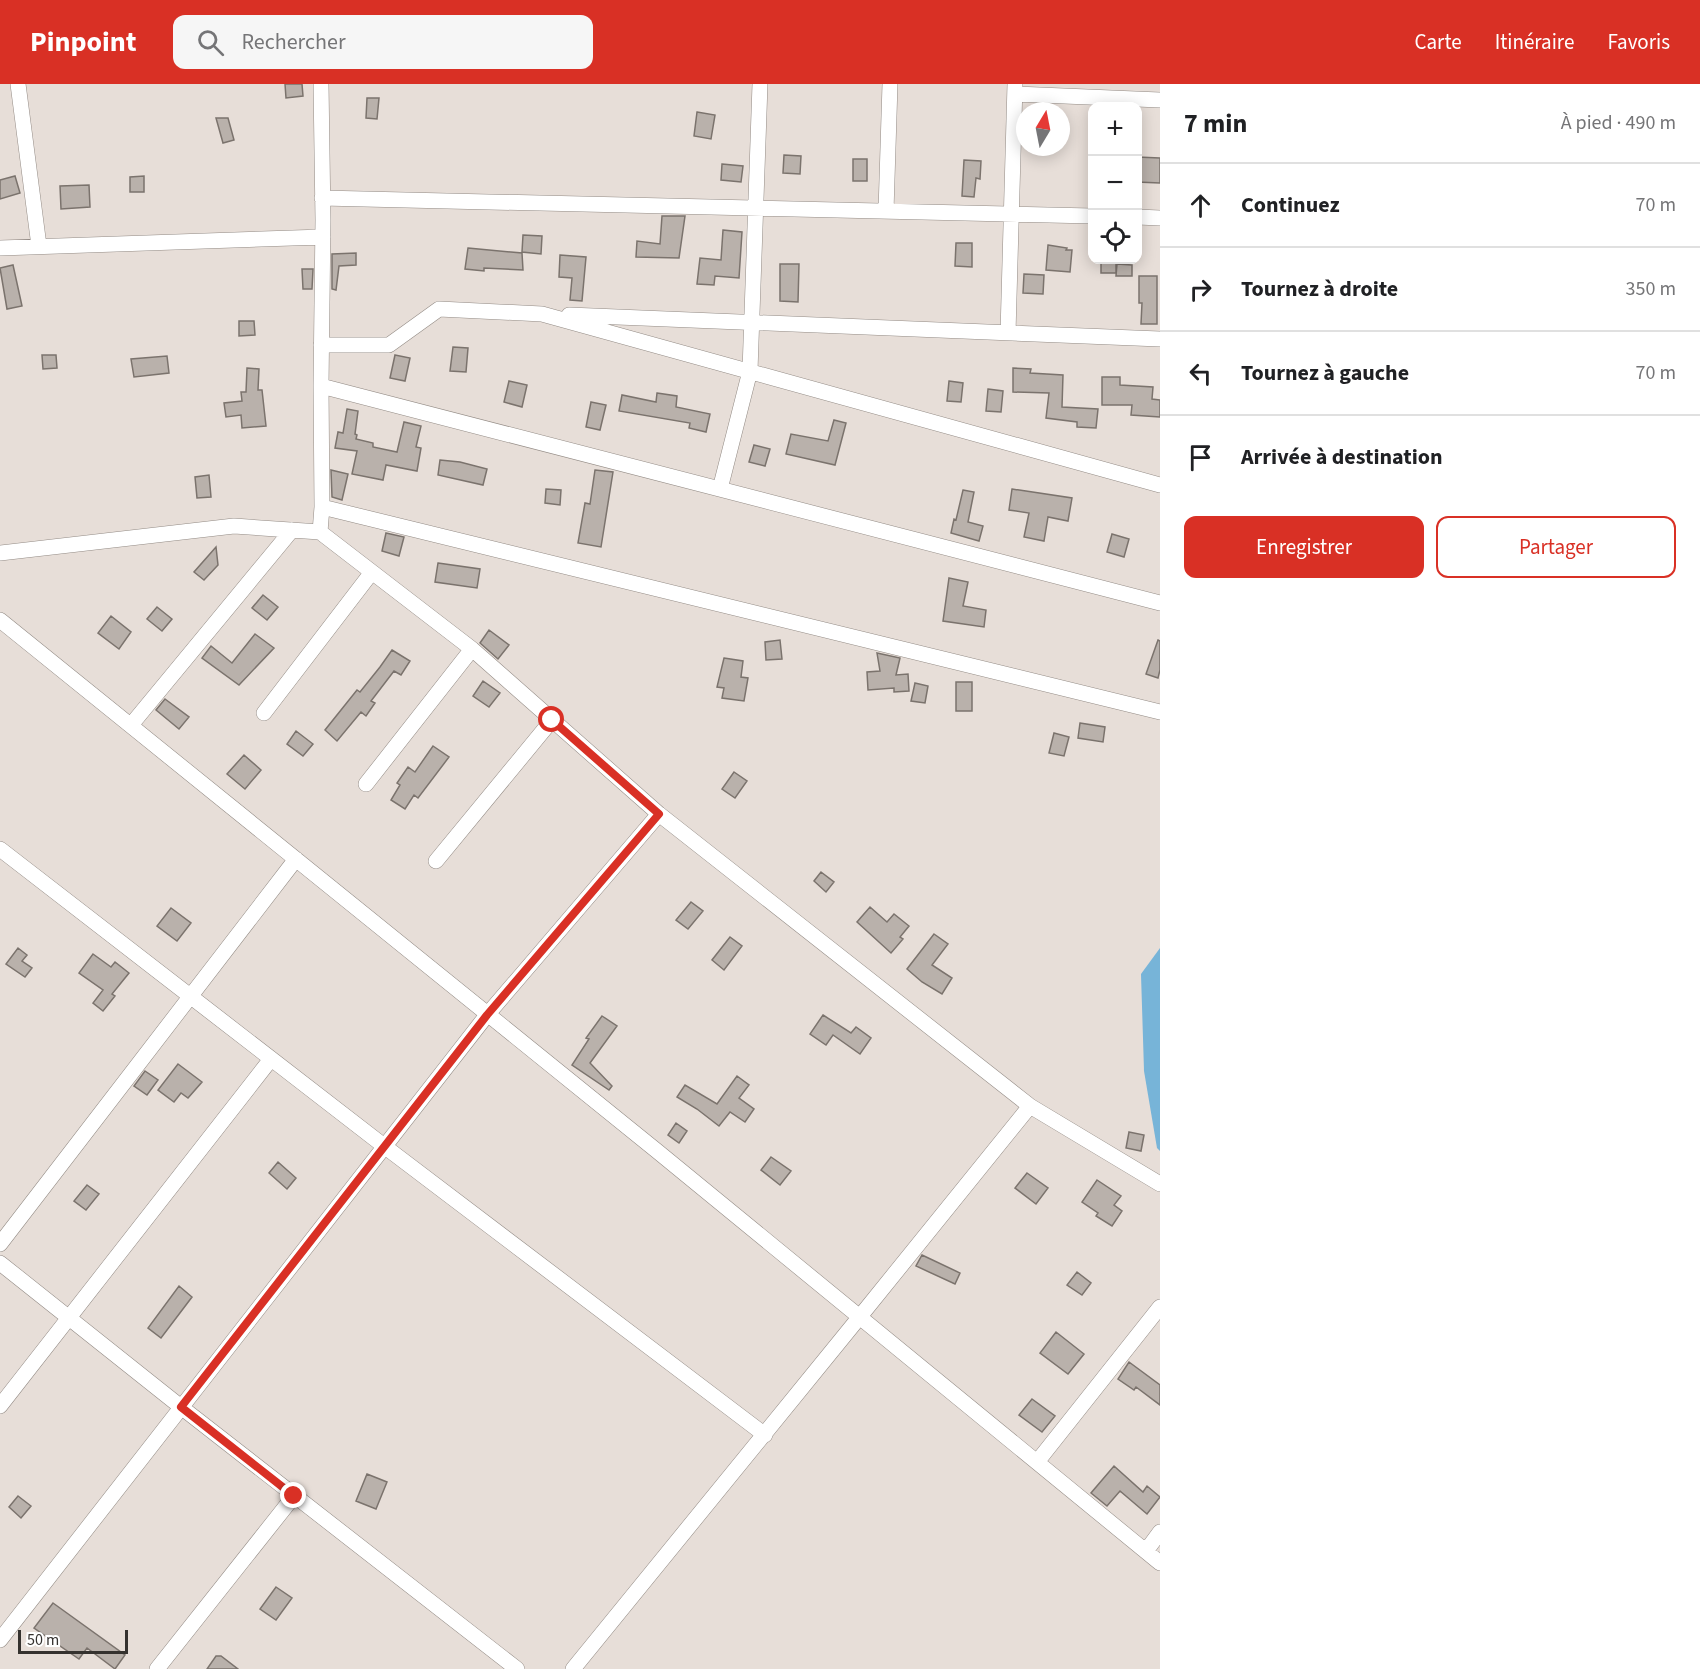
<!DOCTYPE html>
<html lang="fr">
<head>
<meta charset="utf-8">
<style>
	:root { --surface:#fff; --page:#f6f6f6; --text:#202124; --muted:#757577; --line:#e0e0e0; --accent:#d93025 }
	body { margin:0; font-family:"Source Sans 3",sans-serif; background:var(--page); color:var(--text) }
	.controls { position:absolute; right:18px; top:18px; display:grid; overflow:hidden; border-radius:12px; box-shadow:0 3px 15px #0003 }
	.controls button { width:54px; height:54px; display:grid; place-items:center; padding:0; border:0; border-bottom:2px solid var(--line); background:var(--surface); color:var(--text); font:30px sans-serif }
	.compass { position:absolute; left:1016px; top:18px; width:54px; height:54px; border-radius:50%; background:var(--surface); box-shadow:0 3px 15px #0003; rotate:10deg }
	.scale { position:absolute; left:18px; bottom:15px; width:110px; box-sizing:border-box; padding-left:6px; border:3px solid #35322f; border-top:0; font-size:16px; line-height:21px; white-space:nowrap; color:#35322f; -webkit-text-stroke:4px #fff; paint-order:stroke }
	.stop { position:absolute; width:18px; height:18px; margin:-14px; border:4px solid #d93025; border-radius:50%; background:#fff }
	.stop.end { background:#d93025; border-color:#fff; box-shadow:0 2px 6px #0008 }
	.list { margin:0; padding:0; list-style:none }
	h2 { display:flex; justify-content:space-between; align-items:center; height:78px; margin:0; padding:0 24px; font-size:26px }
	h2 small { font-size:20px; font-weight:400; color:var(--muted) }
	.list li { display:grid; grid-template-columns:39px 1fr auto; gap:18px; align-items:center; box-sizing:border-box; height:84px; padding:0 24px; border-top:2px solid var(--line) }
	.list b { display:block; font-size:22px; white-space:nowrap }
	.list em { font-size:20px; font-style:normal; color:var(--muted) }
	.actions { display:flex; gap:12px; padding:18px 24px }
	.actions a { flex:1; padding:14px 0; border:2px solid var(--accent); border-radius:12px; text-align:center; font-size:21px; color:var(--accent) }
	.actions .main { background:var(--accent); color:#fff }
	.icon { flex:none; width:33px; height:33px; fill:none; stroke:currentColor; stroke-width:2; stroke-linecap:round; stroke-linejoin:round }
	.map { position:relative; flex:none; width:1160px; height:1585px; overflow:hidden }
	header { display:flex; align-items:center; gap:36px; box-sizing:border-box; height:84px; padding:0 30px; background:var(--accent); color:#fff }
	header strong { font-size:28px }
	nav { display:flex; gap:33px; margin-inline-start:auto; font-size:21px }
	.search { width:420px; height:54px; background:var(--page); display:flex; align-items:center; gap:15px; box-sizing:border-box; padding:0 21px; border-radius:12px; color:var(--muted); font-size:22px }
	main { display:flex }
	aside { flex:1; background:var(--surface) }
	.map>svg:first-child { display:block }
	.water { fill:#77b4d8 }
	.building { fill:#b9b1ab; stroke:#7b736d; stroke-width:1.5 }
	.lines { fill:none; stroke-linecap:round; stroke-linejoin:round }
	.minor-casing { stroke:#938b85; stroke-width:16 }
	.minor { stroke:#fff; stroke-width:15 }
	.route { stroke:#d93025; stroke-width:8 }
</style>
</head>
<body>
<header>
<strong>Pinpoint</strong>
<div class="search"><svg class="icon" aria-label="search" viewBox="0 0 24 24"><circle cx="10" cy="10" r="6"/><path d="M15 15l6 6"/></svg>Rechercher</div>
<nav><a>Carte</a><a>Itinéraire</a><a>Favoris</a></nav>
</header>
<main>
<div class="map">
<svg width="1160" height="1585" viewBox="0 0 1160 1585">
	<rect width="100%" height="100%" fill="#e7ded8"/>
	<path class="water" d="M1160 864V1067L1157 1064 1144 987 1141 890Z"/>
	<path class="building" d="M285 0H302L303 12 286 14Z
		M367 14H379L377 35 366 34Z
		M697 28 715 31 711 55 694 52Z
		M216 34H228L234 56 223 59Z
		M784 71 801 72 800 90 783 89Z
		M1137 73 1160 74V99L1137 98Z
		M853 75H867V97H853Z
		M964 76 981 77 980 95 976 94 974 113 962 112Z
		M722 80 743 82 741 98 721 96Z
		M15 92 20 109 0 115V96Z
		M144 92V108H130V93Z
		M89 101 90 123 61 125 60 102Z
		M662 132H685L679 174 636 173 637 157 660 160Z
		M723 146 742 148 739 194 715 192 714 201 697 200 700 174 721 176Z
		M523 151 542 152 541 170 522 168Z
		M956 159H972V183L955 182Z
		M1048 161 1067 164 1066 166H1072L1070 188 1046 186Z
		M468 164 522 169 523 186 484 184V187L465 185Z
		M356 169V181L339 182 336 206 332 205V170Z
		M560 171 586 173 582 217 570 216 572 194 559 193Z
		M1101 176H1116V189H1101Z
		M780 180H799L798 218 780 217Z
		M1117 180 1132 181V192H1116Z
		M13 181 22 222 7 225 0 184Z
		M302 185H313L312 205H303Z
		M1024 190 1044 191 1043 210 1023 209Z
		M1139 192H1157V240H1141L1142 219H1139Z
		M239 237H254L255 251 239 252Z
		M453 263 468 264 466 288 450 287Z
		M42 271H56L57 284 43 285Z
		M395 271 410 274 405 297 390 294Z
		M167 272 169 289 134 293 131 275Z
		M247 284 259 285 258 306H262L266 342 242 344 241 331 226 333 224 319 242 317 241 308H246Z
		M1013 284 1031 285 1030 289 1063 291 1062 323 1098 325 1096 344 1077 343V338L1046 334 1049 309 1013 308Z
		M1102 293H1120V301L1153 303 1152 315 1160 316V333L1131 331 1132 321H1102Z
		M509 297 527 301 522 323 504 318Z
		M949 297 963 299 961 318 947 317Z
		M988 305 1003 307 1001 328 986 327Z
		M657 309 677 312 676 323 710 330 706 348 689 344 690 339 619 327 622 311 656 318Z
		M591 318 606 321 600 346 586 343Z
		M347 325 358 327 355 350 357 351 356 355 373 359V363L397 368 404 338 421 342 416 363 421 364 417 387 386 381 383 396 352 390 357 367 335 364 338 348 343 349Z
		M834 336 846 339 835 381 786 370 791 350 828 357Z
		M754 361 770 365 765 382 749 378Z
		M440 376 460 378 487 385 483 401 438 391Z
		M331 386 348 390 342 416 332 413Z
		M595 386 613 388 601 463 578 459 585 419 590 420Z
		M209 391 211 413 197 414 195 393Z
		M546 405 561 406 560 421 545 419Z
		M1012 405 1072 414 1068 437 1048 433 1044 457 1024 453 1029 429 1009 426Z
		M963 406 974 408 968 438 983 442 979 457 951 449 954 435 956 436Z
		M386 449 404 453 399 472 382 467Z
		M1112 450 1129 455 1124 473 1107 468Z
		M216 463 218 481 204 496 194 488Z
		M438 479 480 485 477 504 435 498Z
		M949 494 968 498 963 522 986 526 984 543 943 537Z
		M263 511 278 523 267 536 252 524Z
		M157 523 172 535 162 547 147 535Z
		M111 532 131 548 119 565 98 549Z
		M489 546 509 561 498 575 480 559Z
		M255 550 274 564 239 601 202 574 211 562 232 579Z
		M780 556 782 575 766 576 765 558Z
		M1158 556 1160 557V586L1158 594 1146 590Z
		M392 566 410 577 401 591 394 587 371 617 375 619 366 632 361 628 337 657 325 646 357 606 360 608 380 583Z
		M877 569 900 574 896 591 908 590 909 607 894 608V604L868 606 867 588 880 587Z
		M724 574 743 577 741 593 748 594 744 617 722 614 724 604 717 603Z
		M483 597 500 609 489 623 473 612Z
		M956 598H972V627H956Z
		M915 599 928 602 925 619 911 617Z
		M165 615 189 633 179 645 156 626Z
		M1080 639 1105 643 1103 658 1078 654Z
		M296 647 313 660 303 672 287 660Z
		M1054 649 1069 653 1064 672 1049 669Z
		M433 662 449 673 418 714 414 711 405 725 391 716 400 701 397 699 408 683 415 688Z
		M244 671 261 686 245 705 227 690Z
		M734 688 747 697 735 714 722 705Z
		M821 788 834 798 826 808 814 797Z
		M691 818 703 827 688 845 676 836Z
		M870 823 887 838 894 830 909 842 900 853 903 855 891 869 857 838Z
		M171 824 191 839 177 857 157 842Z
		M934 850 948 860 932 881 952 894 942 910 922 898 907 885Z
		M730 853 742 862 724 886 712 876Z
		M18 864 27 871 22 877 32 884 25 893 6 880Z
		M93 870 111 883 115 878 129 889 112 910 115 912 103 927 93 919 103 906 79 889Z
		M823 931 851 949 856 943 871 954 860 970 833 951 826 961 810 950Z
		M602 932 617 942 590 979 612 1002 609 1006 572 981 589 955 586 954Z
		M178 980 202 998 188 1014 181 1009 174 1018 158 1006Z
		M145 987 158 996 147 1011 134 1002Z
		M737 992 749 1001 739 1014 754 1025 745 1038 730 1028 719 1042 697 1025 677 1013 685 1001 717 1020Z
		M676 1039 687 1047 679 1059 668 1051Z
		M1129 1048 1144 1051 1141 1067 1126 1064Z
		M771 1073 791 1087 780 1101 761 1086Z
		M278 1078 296 1094 287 1105 269 1089Z
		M1027 1089 1048 1104 1036 1120 1015 1104Z
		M1097 1096 1121 1112 1114 1121 1122 1127 1112 1142 1096 1132 1098 1129 1082 1118Z
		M87 1101 99 1110 86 1126 74 1117Z
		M922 1171 960 1189 955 1200 916 1182Z
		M1077 1188 1091 1199 1082 1211 1067 1201Z
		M179 1202 192 1213 161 1254 148 1244Z
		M1056 1248 1084 1270 1068 1290 1040 1269Z
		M1129 1278 1160 1301V1321L1136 1303 1134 1306 1118 1295Z
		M1032 1315 1055 1332 1042 1348 1019 1331Z
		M1114 1382 1143 1408 1147 1402 1160 1413 1147 1430 1120 1407 1107 1422 1091 1409Z
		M367 1390 387 1398 376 1425 356 1417Z
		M18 1412 31 1422 21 1434 9 1423Z
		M276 1503 292 1514 276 1536 260 1525Z
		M53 1519 125 1571 115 1585 87 1564 79 1575 34 1544Z
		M216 1572H221L238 1585H207Z"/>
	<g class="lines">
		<g class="minor-casing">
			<path id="minor" d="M18 0 39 162
				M321 0 323 136 321 302 322 423 320 448 472 565 659 730 1030 1022 1160 1100
				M1015 10 1160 16
				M322 114 1092 132
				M886 127 890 0
				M1138 133 1160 134
				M0 164 323 153
				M569 231 1160 255
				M1008 249 1015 0
				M321 261H389L439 225 542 230 1160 401
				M321 302 1160 519
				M720 405 750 287 760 0
				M322 423 1160 628
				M0 469 234 442 320 448
				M0 536 657 1067 1160 1479
				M264 629 372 488
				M131 641 292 446
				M366 700 472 565
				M0 765 384 1062 765 1351
				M436 777 552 636
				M0 1160 296 775
				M0 1179 181 1323 517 1585
				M0 1322 271 975
				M1037 1378 1160 1223
				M1146 1467 1160 1448
				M0 1556 487 931 659 730
				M157 1585 294 1412
				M573 1585C727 1398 878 1210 1030 1022"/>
		</g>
		<use href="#minor" class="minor"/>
	</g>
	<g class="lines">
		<path class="route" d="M294 1412 181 1323 487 931 659 730 552 636"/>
	</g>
</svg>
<div class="controls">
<button>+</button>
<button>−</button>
<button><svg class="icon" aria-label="locate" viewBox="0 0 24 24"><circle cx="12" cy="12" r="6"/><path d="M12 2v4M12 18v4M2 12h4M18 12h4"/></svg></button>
</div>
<svg class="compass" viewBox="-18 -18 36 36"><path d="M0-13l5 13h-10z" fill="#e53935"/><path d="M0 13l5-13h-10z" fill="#757577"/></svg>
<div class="scale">50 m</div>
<div class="stop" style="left:552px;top:636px"></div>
<div class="stop end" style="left:294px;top:1412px"></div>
</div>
<aside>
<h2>7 min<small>À pied · 490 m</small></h2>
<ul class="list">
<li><svg class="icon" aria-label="ahead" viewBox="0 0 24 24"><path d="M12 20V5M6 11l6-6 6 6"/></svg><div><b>Continuez</b></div><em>70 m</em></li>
<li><svg class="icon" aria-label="right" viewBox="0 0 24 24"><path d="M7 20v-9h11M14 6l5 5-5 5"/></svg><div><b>Tournez à droite</b></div><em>350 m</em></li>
<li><svg class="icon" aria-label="left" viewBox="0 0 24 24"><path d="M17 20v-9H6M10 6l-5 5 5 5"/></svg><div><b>Tournez à gauche</b></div><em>70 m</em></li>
<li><svg class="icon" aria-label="arrive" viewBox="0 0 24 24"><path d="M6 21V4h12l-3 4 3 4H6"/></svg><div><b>Arrivée à destination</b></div></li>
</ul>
<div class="actions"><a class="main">Enregistrer</a><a>Partager</a></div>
</aside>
</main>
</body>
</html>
